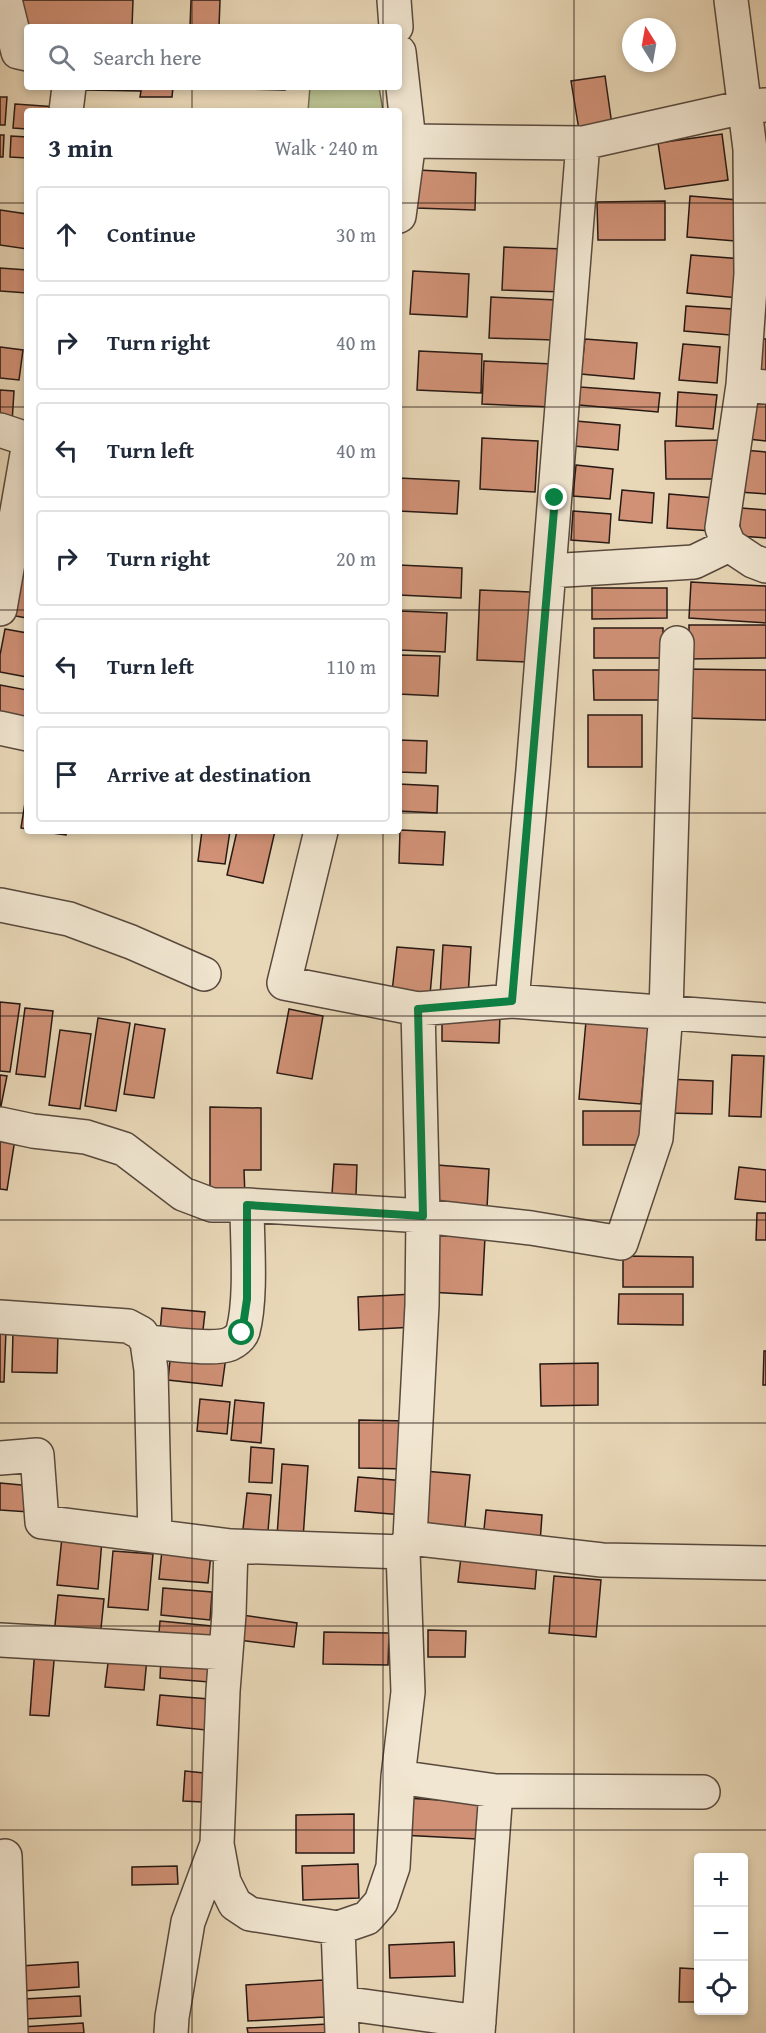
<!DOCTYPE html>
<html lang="en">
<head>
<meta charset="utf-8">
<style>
	:root { --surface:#fff; --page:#f2f2f3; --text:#1f2937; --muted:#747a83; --line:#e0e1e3 }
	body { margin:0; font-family:"Gentium Book Plus",serif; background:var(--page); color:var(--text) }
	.controls { position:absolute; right:18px; bottom:18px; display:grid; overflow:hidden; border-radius:6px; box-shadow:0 3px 9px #0003 }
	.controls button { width:54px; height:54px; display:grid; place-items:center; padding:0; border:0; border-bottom:2px solid var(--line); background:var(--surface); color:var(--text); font:30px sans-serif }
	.compass { position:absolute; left:622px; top:18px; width:54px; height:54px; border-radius:50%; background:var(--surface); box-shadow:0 3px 9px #0003; rotate:349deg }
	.stop { position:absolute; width:18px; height:18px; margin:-14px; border:4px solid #0b8043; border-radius:50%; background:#fff }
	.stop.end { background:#0b8043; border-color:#fff; box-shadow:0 2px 6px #0008 }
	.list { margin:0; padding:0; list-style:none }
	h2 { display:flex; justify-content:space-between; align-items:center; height:78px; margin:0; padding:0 24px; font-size:26px }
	h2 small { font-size:20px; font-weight:400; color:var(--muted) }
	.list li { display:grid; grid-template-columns:39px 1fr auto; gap:18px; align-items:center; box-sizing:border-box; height:96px; margin:0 12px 12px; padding:0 12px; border:2px solid var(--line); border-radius:6px }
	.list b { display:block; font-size:22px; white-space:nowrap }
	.list em { font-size:20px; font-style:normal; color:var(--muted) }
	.icon { flex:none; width:33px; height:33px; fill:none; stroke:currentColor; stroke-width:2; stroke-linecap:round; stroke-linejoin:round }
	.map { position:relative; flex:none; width:766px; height:2033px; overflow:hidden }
	.search { position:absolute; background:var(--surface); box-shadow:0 3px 9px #0003; left:24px; top:24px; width:378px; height:66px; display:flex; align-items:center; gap:15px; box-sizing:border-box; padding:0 21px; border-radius:6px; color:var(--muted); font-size:22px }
	.panel { position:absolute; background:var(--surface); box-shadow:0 3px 9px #0003; left:24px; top:108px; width:378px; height:726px; border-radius:6px }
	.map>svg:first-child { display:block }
	.green { fill:#b8be8e; stroke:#706c51; stroke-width:1.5 }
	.building { fill:#d09176; stroke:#271914; stroke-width:1.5 }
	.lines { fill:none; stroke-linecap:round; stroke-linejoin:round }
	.street-casing { stroke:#58493d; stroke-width:36 }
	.street { stroke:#f1e6d1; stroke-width:33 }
	.route { stroke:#0b8043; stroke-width:8 }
	.grid { fill:none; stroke:#271914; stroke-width:1.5; stroke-opacity:0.55 }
</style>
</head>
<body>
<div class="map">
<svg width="766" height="2033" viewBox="0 0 766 2033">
	<rect width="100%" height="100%" fill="#e9d8b8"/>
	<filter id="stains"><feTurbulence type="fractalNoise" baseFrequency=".00333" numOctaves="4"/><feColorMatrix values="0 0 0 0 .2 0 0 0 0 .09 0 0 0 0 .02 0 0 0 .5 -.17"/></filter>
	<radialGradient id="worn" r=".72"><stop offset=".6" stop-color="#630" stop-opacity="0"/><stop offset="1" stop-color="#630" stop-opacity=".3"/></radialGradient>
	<path class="green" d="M310 87H379L383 111H308Z"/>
	<path class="building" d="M23 0H133L132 27H27L21 40Z
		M191 0H220L219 27H190Z
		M605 76 612 125 579 130 571 81Z
		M88 87H173L172 97H140L141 91 87 90Z
		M244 87H285V90L244 89Z
		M0 97H7L5 125H0Z
		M15 104 57 107V111H27V129L13 128Z
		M722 134 728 180 665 189 658 143Z
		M0 135H4L3 157H0Z
		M11 136 27 137V158L10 157Z
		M418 170 476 173 475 210 416 208Z
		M690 196 738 200 735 241 687 237Z
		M665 201V240H598L597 202Z
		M0 210 27 214V249L0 245Z
		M504 247 566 249 563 292 502 290Z
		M691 255 743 259 739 298 687 293Z
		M0 268 27 270V293L0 291Z
		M413 271 469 274 467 317 410 314Z
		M491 297 556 300 554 340 489 338Z
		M686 306 732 309 730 335 684 331Z
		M585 339 637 343 634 379 581 374Z
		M763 339H766V380H760Z
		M683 344 720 347 717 383 679 380Z
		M0 347 23 350 19 380 0 378Z
		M419 351 482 354 481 393 417 390Z
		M484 361 553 364 551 407 482 404Z
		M580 387 660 393 658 412 579 405Z
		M0 390 14 391 12 423 0 422Z
		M678 392 717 395 713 429 676 426Z
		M752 402 766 403V441L748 439Z
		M576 421 620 425 618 450 574 446Z
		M482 438 538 441 535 492 480 489Z
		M723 440V479H666L665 441Z
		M743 450 766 452V494L739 492Z
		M576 465 613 469 610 499 573 496Z
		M399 478 459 481 457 514 399 511Z
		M622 490 654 493 652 523 619 520Z
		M669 494 715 498 712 531 667 528Z
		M741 508 766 510V538L739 536Z
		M573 511 611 514 609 543 571 540Z
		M399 565 462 568 461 598 399 595Z
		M17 576 27 577V618L10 615Z
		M691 582 766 586V623L689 618Z
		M592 588H667V618L592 619Z
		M480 590 530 592 527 662 477 660Z
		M399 611 447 613 445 652 399 650Z
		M689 625H766V658L689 659Z
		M594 628H663V658H594Z
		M5 629 27 633V677L0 672V655Z
		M399 655 440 656 438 696 399 694Z
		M685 669 766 670V720L685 718Z
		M593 670H661V700H594Z
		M0 685 27 690V725L0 721Z
		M588 715H642V767H588Z
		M399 740 427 741 426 773 399 772Z
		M399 784 438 786 437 813 399 811Z
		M27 790V829L21 828Z
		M400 830 445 832 443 865 399 863Z
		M37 831H67L66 835Z
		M202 831H230L225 864 198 861Z
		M237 831H275L263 883 227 875Z
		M443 945 471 947 468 998 440 997Z
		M397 947 434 950 430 995 392 992Z
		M0 1002 20 1004 10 1072 0 1071Z
		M25 1008 53 1011 45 1077 16 1074Z
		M289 1009 323 1016 312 1079 277 1073Z
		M442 1013 500 1015 499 1043 442 1041Z
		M98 1018 130 1023 116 1111 85 1106Z
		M586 1021 648 1027 641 1104 579 1099Z
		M135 1024 165 1029 154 1098 124 1094Z
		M60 1030 91 1034 80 1109 49 1105Z
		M732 1055 764 1056 761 1117 729 1116Z
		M0 1075 7 1076 1 1106H0Z
		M667 1079 713 1081 712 1114 666 1113Z
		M210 1107 261 1108V1170H244L245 1197H210Z
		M583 1111H643L642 1145H583Z
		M0 1137 15 1139 7 1190 0 1189Z
		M334 1164 357 1165 356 1195 332 1194Z
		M437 1165 489 1169 487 1208 435 1205Z
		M739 1167 766 1170V1202L735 1199Z
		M757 1213H766V1240H756Z
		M431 1235 485 1237 482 1295 428 1292Z
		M623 1256 693 1257V1287H623Z
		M413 1294 415 1327 359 1330 358 1297Z
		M619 1294H683V1325L618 1324Z
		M162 1308 205 1312 201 1348 159 1345Z
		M0 1330H6L4 1382H0Z
		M13 1331 58 1332 57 1373 12 1372Z
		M171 1351 226 1357 222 1386 168 1380Z
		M764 1351H766V1385H763Z
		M598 1363V1405L541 1406 540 1364Z
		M200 1399 230 1402 227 1434 197 1431Z
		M235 1400 264 1403 261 1443 231 1440Z
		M359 1420 408 1421V1469L359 1468Z
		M251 1447 274 1449 272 1483 249 1482Z
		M282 1464 308 1466 303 1539 277 1536Z
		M424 1471 470 1475 465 1527 419 1524Z
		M358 1477 406 1481 403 1515 355 1511Z
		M0 1483 32 1486 29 1512 0 1510Z
		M247 1493 271 1495 268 1531 243 1529Z
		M486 1510 542 1515 540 1543 483 1539Z
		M62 1537 102 1540 98 1589 57 1585Z
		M162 1550 211 1554 208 1583 159 1579Z
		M113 1551 153 1554 148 1610 108 1607Z
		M461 1557 537 1563 535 1589 458 1582Z
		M554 1576 601 1580 596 1637 549 1633Z
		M163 1588 212 1592 210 1620 161 1615Z
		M58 1595 104 1599 100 1638 54 1635Z
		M242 1615 297 1623 294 1647 239 1640Z
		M160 1621 222 1627 220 1651 158 1645Z
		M428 1630 466 1631 465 1657H428Z
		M324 1632 389 1633 388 1665 323 1664Z
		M35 1648 55 1650 49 1716 30 1715Z
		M109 1655 147 1658 144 1690 105 1687Z
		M161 1658 211 1662 209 1682 160 1678Z
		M160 1695 209 1699 206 1730 157 1725Z
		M185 1771 204 1773 202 1802 183 1801Z
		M403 1798 479 1802 477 1839 401 1835Z
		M354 1814V1853H296V1815Z
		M358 1864 359 1898 303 1900 302 1866Z
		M177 1866 178 1884 132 1885V1867Z
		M454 1942 455 1976 390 1978 389 1945Z
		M78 1962 79 1987 22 1991 21 1966Z
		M680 1968 698 1969V2002H679Z
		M323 1980 325 2017 248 2021 246 1985Z
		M80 1996 81 2016 25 2019 24 1999Z
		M83 2023 84 2033H22V2027Z
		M328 2024V2033H248L247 2028Z"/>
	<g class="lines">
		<g class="street-casing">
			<path id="street" d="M5 0 18 52 27 54
				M394 0 396 27
				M731 0 750 149 751 274 743 385 766 387
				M399 52 409 141 399 216
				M66 111 69 87
				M409 141 583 143 533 770 512 1001
				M583 143 744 107 766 105
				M743 385 722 528 729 545 753 561 766 566
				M0 430 27 439
				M549 571 694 562 729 545
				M0 609 27 454
				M0 728 27 734
				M321 831 284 983 418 1009 512 1001 766 1020
				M0 905 69 919 131 942 204 974
				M418 1009 423 1216 531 1228 621 1243 656 1138 666 1012 677 643
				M0 1124 33 1131 86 1137 124 1149 183 1194 212 1205H247L423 1216 422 1305 410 1538 602 1560 766 1563
				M0 1317 128 1326 141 1333 147 1342 151 1370 155 1536
				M147 1342C168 1343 212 1351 230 1344 236 1341 241 1337 243 1331 252 1297 247 1241 247 1205
				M0 1458 37 1455 42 1522 231 1546 403 1552 410 1538
				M231 1546 229 1614 223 1691 217 1844 224 1882 235 1904 250 1914 338 1928
				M0 1640 226 1653
				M398 1777 496 1791 703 1792
				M5 1856 11 2033
				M342 2003 479 2022
				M171 2033 172 2017 188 1922 217 1844
				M342 2033 338 1928 367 1918 381 1902 393 1867 398 1777 408 1692 403 1552
				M478 2033 496 1791"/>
		</g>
		<use href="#street" class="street"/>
	</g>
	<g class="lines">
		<path class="route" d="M242 1333 247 1299V1205L423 1216 418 1009 512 1001 555 498"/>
	</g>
	<path class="grid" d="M192 0V27M383 0V27M574 0V2033M192 87V111M383 87V111M0 203H27M399 203H766M0 407H27M399 407H766M0 610H27M399 610H766M0 813H27M399 813H766M192 831V2033M383 831V2033M0 1016H766M0 1220H766M0 1423H766M0 1626H766M0 1830H766"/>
	<rect width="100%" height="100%" filter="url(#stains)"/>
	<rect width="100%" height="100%" fill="url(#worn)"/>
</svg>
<div class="controls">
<button>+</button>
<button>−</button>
<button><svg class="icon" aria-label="locate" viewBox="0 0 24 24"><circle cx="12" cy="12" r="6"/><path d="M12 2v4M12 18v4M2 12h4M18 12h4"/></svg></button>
</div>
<svg class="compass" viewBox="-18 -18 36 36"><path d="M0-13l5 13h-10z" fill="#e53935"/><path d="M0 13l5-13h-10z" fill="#747a83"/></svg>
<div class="stop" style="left:242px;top:1333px"></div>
<div class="stop end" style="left:555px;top:498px"></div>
<div class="search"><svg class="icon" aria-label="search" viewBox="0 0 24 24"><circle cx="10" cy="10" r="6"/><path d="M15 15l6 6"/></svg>Search here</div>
<section class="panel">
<h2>3 min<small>Walk · 240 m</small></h2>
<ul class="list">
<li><svg class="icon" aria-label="ahead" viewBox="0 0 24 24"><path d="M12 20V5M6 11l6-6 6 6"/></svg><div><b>Continue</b></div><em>30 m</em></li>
<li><svg class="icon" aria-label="right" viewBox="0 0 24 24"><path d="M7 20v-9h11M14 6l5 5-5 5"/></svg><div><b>Turn right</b></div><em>40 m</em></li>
<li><svg class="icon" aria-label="left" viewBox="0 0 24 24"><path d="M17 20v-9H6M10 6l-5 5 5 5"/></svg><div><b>Turn left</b></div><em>40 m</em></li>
<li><svg class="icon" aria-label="right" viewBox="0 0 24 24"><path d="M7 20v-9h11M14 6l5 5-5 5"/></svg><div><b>Turn right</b></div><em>20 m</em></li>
<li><svg class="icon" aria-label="left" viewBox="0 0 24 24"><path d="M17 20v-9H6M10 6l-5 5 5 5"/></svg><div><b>Turn left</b></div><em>110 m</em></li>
<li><svg class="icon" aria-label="arrive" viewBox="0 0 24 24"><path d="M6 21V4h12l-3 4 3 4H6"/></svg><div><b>Arrive at destination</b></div></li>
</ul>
</section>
</div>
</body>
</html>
